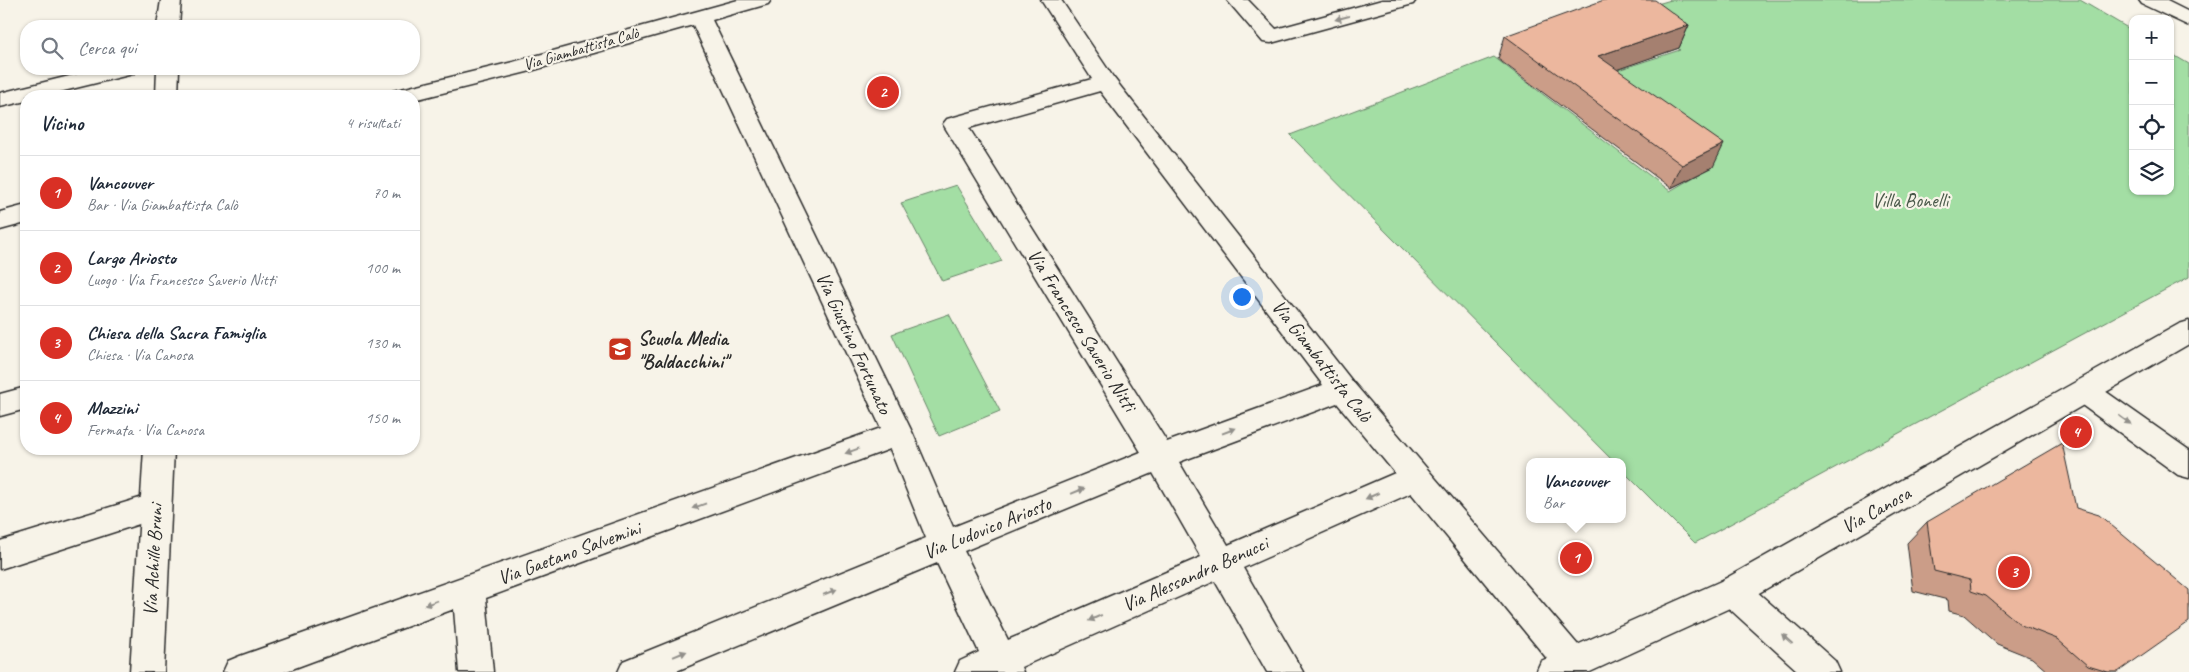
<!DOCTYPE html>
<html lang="it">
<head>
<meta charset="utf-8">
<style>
	:root { --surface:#fff; --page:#f6f6f7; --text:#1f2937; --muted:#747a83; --line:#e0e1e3; --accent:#d93025 }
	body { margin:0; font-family:Caveat,sans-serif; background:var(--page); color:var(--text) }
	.controls { position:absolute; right:15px; top:15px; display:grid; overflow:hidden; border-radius:10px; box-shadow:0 1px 4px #0004 }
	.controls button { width:45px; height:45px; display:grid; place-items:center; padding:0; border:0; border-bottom:1px solid var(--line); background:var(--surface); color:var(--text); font:25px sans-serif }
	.you { position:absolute; left:1241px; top:296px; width:18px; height:18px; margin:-12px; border:4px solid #fff; border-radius:50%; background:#1a73e8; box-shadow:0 0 0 8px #1a73e833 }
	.badge { display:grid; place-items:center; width:32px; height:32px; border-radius:50%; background:var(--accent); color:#fff; font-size:16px; font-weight:700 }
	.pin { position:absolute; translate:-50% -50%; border:2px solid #fff; box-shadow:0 1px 5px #0006 }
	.popup { position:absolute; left:1526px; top:458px; width:100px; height:65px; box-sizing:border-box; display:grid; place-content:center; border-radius:10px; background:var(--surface); filter:drop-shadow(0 1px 4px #0005); font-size:16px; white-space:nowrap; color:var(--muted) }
	.popup b { font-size:19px; color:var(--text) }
	.popup::after { content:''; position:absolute; left:50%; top:100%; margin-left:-10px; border:10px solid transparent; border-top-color:var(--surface) }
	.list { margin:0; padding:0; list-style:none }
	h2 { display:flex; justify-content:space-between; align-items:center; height:65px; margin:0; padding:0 20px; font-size:21px }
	h2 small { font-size:16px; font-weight:400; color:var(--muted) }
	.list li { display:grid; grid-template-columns:32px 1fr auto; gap:15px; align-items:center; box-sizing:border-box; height:75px; padding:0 20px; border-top:1px solid var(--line) }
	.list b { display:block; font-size:19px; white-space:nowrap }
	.list p { margin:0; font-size:16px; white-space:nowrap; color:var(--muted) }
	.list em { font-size:16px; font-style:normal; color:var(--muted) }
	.icon { flex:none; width:28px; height:28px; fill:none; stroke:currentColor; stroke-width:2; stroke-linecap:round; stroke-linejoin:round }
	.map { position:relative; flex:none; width:2189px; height:672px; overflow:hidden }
	.search { position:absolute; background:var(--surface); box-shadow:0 1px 4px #0004; left:20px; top:20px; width:400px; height:55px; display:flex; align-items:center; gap:12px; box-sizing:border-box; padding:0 18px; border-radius:20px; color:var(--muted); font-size:19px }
	.panel { position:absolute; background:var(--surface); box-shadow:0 1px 4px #0004; left:20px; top:90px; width:400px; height:365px; border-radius:20px }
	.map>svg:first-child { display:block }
	.green { fill:#a3dea4; stroke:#678468 }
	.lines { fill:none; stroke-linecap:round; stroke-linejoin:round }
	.street-casing { stroke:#2b2b2b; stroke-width:3 }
	.secondary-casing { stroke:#2b2b2b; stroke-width:3 }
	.street { fill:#f7f3e8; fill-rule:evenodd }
	.secondary { fill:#f7f3e8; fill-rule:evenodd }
	.wall { fill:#cb9d88; stroke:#2b2b2b }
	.shaded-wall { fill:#a5806f; stroke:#2b2b2b }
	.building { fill:#ecb79e; stroke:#2b2b2b }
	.oneway { fill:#918f8a }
	.labels { text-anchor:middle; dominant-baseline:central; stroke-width:4.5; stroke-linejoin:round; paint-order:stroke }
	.far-street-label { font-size:16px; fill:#2b2b2b; stroke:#f7f3e8 }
	.park-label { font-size:20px; fill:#495849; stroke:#f7f3e8 }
	.street-label { font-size:20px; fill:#2b2b2b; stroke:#f7f3e8 }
	.poi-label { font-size:20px; font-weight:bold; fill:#2b2b2b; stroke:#f7f3e8; text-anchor:start }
</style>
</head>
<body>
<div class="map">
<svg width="2189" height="672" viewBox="0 0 2189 672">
	<rect width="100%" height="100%" fill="#f7f3e8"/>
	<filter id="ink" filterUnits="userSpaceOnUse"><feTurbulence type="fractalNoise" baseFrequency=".02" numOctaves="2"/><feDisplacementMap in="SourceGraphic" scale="10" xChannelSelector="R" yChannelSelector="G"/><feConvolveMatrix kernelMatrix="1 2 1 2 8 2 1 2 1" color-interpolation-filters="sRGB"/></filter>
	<g filter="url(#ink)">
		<path class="green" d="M1671 0H2080L2133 31V191H2170V53L2189 64V277L1695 543 1622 470V462H1614L1290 135 1494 57 1670 191 1711 167 1590 79 1680 50 1633 11Z
			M956 185 1002 261 942 281 901 203Z
			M949 314 1000 411 939 436 892 334Z"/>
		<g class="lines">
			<g class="street-casing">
				<path id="street" d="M738 0H771L768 4 712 20 913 434 953 527 1141 452 943 124 947 119 1092 79 1041 0H1061L1113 77 1352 381 1584 652 1589 663 1585 672H1558L1411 493 1243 568 1303 672H1267L1215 581 1021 667 1023 672H955L960 661 979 652 937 563 674 672H618L623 661 926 538 890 449 486 598 493 672H459L454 609 284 672H223L228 661 240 656 881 428 693 25 527 72 414 100V96H390L393 91 513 62ZM1100 91 1323 385 1167 442 969 128ZM1337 403 1395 473 1228 545 1179 462ZM1153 473 1201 557 1008 640 964 551Z
					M1227 0H1248L1276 29 1382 0H1416L1413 4 1271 43 1263 42Z
					M2139 0H2165L2189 12V26L2142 4Z
					M98 69H136L133 74 43 96H26V101L0 107V93Z
					M26 205V223L0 230V212Z
					M2085 381 2095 384 2189 450V478L2178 475 2075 400 2071 392 2075 384Z
					M26 387V409L0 416V394Z
					M156 493 167 497 171 506 167 515 0 569V541Z
					M1733 576 1745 581 1835 661 1840 672H1799L1721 601 1717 591 1721 581Z"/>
			</g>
			<g class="secondary-casing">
				<path id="secondary" d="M161 0H181L179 26H157Z
					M157 69H179L178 96H156Z
					M2189 321V344L1745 601 1590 672H1536L1541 661 1721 581 2179 324Z
					M144 449H174L164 672H130Z"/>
			</g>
			<use href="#street" class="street"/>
			<use href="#secondary" class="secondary"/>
		</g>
		<path class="wall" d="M1689 25 1679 48 1617 69 1713 167 1671 188 1498 59 1505 36Z
			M2076 508 2118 672H2048L2032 658 1997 644 1964 615 1949 611 1948 600 1913 591 1907 543 1927 522Z"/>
		<path class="shaded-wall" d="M1689 25 1679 48 1590 79 1598 56Z
			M1724 144 1713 167 1671 188 1682 165Z"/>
		<path class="building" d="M1604 0H1655L1689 25 1598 56 1724 144 1682 165 1505 36Z
			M2062 443 2076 508 2099 515 2189 590V622L2118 672H2108L2088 666 2057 639 2021 625 1986 596 1971 591 1970 580 1934 571 1927 522Z"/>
		<defs><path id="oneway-solid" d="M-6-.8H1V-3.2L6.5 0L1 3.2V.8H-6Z" transform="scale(1.25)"/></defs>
		<g class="oneway">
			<use href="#oneway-solid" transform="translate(1342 18) rotate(165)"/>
			<use href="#oneway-solid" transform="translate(2125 420) rotate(36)"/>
			<use href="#oneway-solid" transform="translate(1229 431) rotate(-21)"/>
			<use href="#oneway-solid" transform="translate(852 451) rotate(160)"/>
			<use href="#oneway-solid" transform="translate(1078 491) rotate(-22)"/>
			<use href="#oneway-solid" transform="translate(1372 496) rotate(156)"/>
			<use href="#oneway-solid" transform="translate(699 506) rotate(160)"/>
			<use href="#oneway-solid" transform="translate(830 592) rotate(-22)"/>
			<use href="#oneway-solid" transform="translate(431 603) rotate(160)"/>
			<use href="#oneway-solid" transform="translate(1095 618) rotate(156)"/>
			<use href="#oneway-solid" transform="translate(1787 639) rotate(-138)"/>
			<use href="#oneway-solid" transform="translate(680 654) rotate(-22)"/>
		</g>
	</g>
	<defs>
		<g id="school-square" transform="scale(1.25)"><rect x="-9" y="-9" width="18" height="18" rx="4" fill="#c8321e" stroke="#f7f3e8"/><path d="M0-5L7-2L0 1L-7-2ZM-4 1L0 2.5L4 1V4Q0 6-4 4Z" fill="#fff"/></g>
	</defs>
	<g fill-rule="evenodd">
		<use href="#school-square" x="620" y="349"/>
	</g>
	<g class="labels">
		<g class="far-street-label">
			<text transform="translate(581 49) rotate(-16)">Via Giambattista Calò</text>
		</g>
		<g class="park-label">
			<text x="1910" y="200">Villa Bonelli</text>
		</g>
		<g class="street-label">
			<text transform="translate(1082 330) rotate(58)">Via Francesco Saverio Nitti</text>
			<text transform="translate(854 343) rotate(65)">Via Giustino Fortunato</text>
			<text transform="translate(1322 361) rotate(52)">Via Giambattista Calò</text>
			<text transform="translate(1876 510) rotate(-29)">Via Canosa</text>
			<text transform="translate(987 528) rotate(-22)">Via Ludovico Ariosto</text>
			<text transform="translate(569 553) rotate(-20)">Via Gaetano Salvemini</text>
			<text transform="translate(153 560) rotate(-87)">Via Achille Bruni</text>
			<text transform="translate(1195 574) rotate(-24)">Via Alessandra Benucci</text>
		</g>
		<g class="poi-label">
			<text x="638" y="338">Scuola Media<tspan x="638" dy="23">"Baldacchini"</tspan></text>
		</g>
	</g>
</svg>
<div class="controls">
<button>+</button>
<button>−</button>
<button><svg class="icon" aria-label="locate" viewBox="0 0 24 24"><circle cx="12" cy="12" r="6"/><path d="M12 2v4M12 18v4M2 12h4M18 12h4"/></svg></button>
<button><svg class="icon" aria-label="layers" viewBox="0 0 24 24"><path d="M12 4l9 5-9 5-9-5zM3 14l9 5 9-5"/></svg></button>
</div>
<div class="you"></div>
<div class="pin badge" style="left:1576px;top:558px">1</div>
<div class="popup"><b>Vancouver</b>Bar</div>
<div class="pin badge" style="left:883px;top:92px">2</div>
<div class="pin badge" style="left:2014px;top:572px">3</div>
<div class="pin badge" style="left:2076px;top:432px">4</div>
<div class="search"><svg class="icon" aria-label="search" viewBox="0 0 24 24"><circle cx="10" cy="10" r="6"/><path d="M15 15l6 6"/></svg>Cerca qui</div>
<section class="panel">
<h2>Vicino<small>4 risultati</small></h2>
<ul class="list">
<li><span class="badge">1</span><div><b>Vancouver</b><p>Bar · Via Giambattista Calò</p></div><em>70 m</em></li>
<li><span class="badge">2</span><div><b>Largo Ariosto</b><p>Luogo · Via Francesco Saverio Nitti</p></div><em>100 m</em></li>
<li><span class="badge">3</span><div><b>Chiesa della Sacra Famiglia</b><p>Chiesa · Via Canosa</p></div><em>130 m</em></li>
<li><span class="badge">4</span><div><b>Mazzini</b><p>Fermata · Via Canosa</p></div><em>150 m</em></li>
</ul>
</section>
</div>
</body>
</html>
